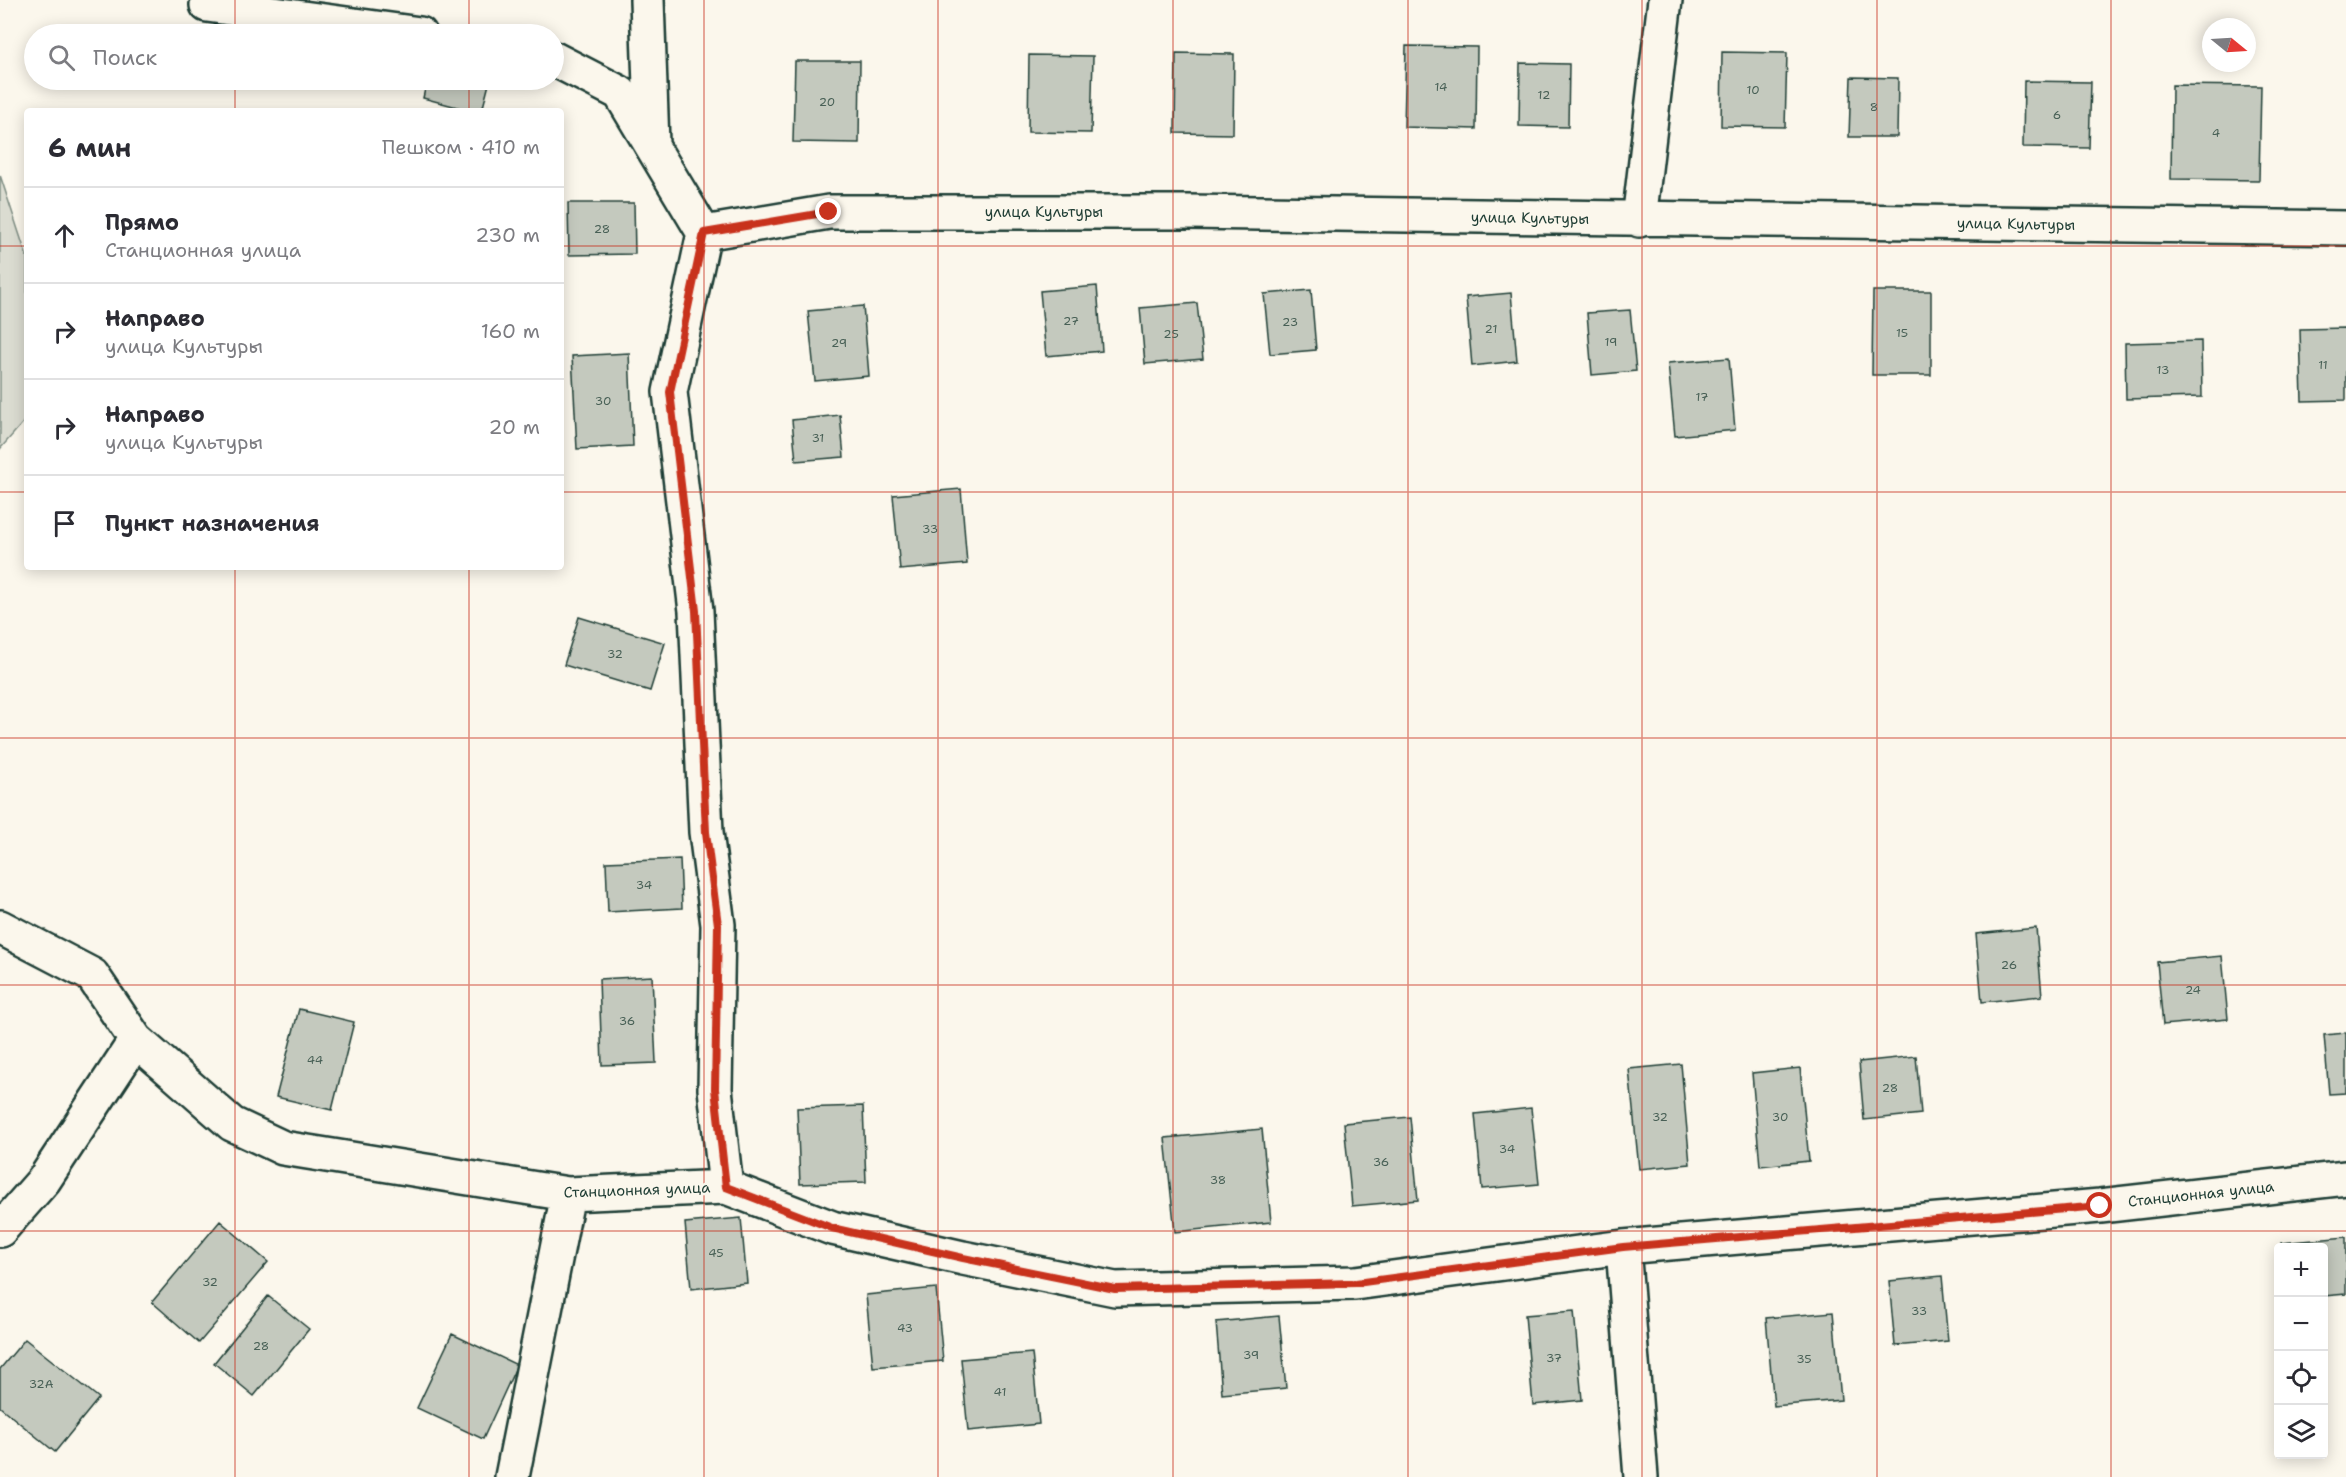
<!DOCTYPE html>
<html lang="ru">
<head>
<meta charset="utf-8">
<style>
	:root { --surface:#fff; --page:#f7f7f7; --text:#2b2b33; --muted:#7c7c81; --line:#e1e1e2 }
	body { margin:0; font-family:"Shantell Sans",sans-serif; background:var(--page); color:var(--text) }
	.controls { position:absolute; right:18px; bottom:18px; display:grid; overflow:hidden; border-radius:6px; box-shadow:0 3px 15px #0003 }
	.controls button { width:54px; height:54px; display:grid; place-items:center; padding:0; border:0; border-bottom:2px solid var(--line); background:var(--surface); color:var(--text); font:30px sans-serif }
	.compass { position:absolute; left:2202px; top:18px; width:54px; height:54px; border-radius:50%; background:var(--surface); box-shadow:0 3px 15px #0003; rotate:108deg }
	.stop { position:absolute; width:18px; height:18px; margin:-14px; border:4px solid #c8321e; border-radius:50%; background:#fff }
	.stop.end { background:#c8321e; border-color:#fff; box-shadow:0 2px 6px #0008 }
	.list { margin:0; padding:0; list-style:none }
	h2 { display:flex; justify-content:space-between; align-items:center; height:78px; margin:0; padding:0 24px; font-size:26px }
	h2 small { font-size:20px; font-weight:400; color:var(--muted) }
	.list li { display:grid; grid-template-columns:39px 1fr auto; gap:18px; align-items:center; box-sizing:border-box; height:96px; padding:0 24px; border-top:2px solid var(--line) }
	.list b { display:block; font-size:22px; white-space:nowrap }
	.list p { margin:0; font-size:20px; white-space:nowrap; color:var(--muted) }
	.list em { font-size:20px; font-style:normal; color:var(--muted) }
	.icon { flex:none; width:33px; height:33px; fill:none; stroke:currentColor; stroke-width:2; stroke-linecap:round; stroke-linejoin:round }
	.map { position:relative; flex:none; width:2346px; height:1477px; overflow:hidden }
	.search { position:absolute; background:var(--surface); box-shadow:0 3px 15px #0003; left:24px; top:24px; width:540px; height:66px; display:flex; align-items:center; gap:15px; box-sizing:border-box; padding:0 21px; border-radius:33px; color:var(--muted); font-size:22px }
	.panel { position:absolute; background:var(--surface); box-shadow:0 3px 15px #0003; left:24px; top:108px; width:540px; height:462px; border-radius:6px }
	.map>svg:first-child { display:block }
	.green { fill:#dbdcd1; stroke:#7d8c82; stroke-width:1.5 }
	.building { fill:#c4c9be; stroke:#1f3d34; stroke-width:1.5 }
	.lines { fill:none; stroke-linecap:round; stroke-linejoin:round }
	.minor-casing { stroke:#1f3d34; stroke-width:38 }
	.minor { stroke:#fbf7ec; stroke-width:33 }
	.route { stroke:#c8321e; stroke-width:8 }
	.grid { fill:none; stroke:#c8321e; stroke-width:1.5; stroke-opacity:0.55 }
	.labels { text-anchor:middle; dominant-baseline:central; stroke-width:5; stroke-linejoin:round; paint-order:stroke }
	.number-label { font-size:12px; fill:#486056 }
	.street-label { font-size:15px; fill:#1f3d34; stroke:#fbf7ec }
</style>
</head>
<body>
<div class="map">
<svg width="2346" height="1477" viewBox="0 0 2346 1477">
	<rect width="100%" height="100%" fill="#fbf7ec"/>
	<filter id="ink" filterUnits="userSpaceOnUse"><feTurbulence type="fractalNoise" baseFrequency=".0167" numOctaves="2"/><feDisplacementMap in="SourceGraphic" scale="12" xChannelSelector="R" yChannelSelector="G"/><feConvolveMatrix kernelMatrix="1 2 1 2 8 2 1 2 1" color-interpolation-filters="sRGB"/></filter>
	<g filter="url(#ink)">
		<path class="green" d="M0 175 27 257V418L0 449Z"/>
		<path class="building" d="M1406 46 1477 47 1476 129 1404 127Z
			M1722 52 1787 53 1785 127 1721 126Z
			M1176 53 1234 54 1233 134 1175 133Z
			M1029 55 1093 56 1091 133 1028 132Z
			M795 61H860L859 143 793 142Z
			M1520 63 1569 64 1568 127 1519 126Z
			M1851 77 1898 78 1897 137H1849Z
			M427 80H490L482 111H472L423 98Z
			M2024 81 2091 82 2089 148 2023 147Z
			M2172 85 2261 86 2259 180 2171 179Z
			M568 203H634L635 254 569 255Z
			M1097 286 1102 351 1046 356 1040 291Z
			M1311 290 1316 350 1270 354 1264 294Z
			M1873 291H1931V375H1872Z
			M1511 293 1517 361 1472 366 1466 297Z
			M1197 303 1203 359 1145 364 1140 308Z
			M863 306 869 376 815 381 808 311Z
			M1630 310 1636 371 1592 375 1587 313Z
			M2346 328V400L2302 401 2300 329Z
			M2201 341 2202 397 2126 399 2125 343Z
			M629 353 633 446 577 449 572 356Z
			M1729 358 1735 430 1675 436 1668 363Z
			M840 415 844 457 796 461 792 420Z
			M961 489 967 564 900 570 893 495Z
			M579 617 665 643 650 691 564 665Z
			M680 859 682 908 608 912 606 862Z
			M2036 928 2042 996 1982 1002 1976 934Z
			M2222 956 2228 1019 2163 1025 2157 962Z
			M652 976 656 1063 602 1065 599 979Z
			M299 1009 354 1022 332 1110 276 1097Z
			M2346 1033V1093L2329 1094 2324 1035Z
			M1916 1056 1921 1114 1864 1120 1859 1062Z
			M1681 1064 1690 1164 1639 1169 1629 1069Z
			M1800 1068 1809 1161 1760 1166 1752 1073Z
			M863 1106 866 1182 800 1184 797 1108Z
			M1531 1108 1539 1184 1482 1189 1475 1114Z
			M1410 1117 1418 1200 1352 1206 1344 1123Z
			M1262 1129 1271 1222 1175 1232 1165 1138Z
			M741 1218 747 1283 691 1289 685 1223Z
			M220 1221 268 1262 199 1343 152 1302Z
			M2346 1237V1294L2324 1296V1248H2281V1243Z
			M1942 1276 1948 1341 1895 1346 1889 1281Z
			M936 1288 943 1361 873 1367 866 1295Z
			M268 1296 309 1329 254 1396 214 1363Z
			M1574 1311 1582 1400 1533 1405 1525 1315Z
			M1833 1312 1841 1400 1774 1406 1766 1318Z
			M1279 1316 1286 1388 1222 1394 1216 1322Z
			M452 1334 517 1365 483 1439 417 1408Z
			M25 1339 99 1398 55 1452 0 1407V1369Z
			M1032 1353 1039 1424 968 1431 961 1359Z"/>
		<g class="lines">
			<g class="minor-casing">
				<path id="minor" d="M647 0 652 144
					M207 5 420 34
					M554 59 620 93 704 233
					M1639 220 1665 0
					M0 927 92 975 136 1040 232 1124 283 1148 568 1194 726 1187 832 1228 963 1258 1115 1289 1355 1283 1623 1247 2100 1206 2346 1178
					M726 1187 715 1089 718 925 706 832 696 611 670 392 704 233 829 212H1187L2346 228
					M0 1230 44 1180 136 1040
					M1623 1247 1641 1477
					M512 1477 568 1194"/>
			</g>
			<use href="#minor" class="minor"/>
		</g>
	</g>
	<g class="lines" filter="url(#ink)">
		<path class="route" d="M829 212 704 233 670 392 696 611 706 832 718 925 715 1089 726 1187 832 1228 963 1258 1115 1289 1356 1283 1623 1247 2100 1206"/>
	</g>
	<path class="grid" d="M235 0V34M469 0V34M704 0V1477M938 0V1477M1173 0V1477M1408 0V1477M1642 0V1477M1877 0V1477M2111 0V1477M235 80V111M469 80V111M0 246H27M561 246H2346M0 492H27M561 492H2346M235 567V1477M469 567V1477M0 738H2346M0 985H2346M0 1231H2346"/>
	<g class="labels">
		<g class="number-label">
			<text x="1441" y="87">14</text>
			<text x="1753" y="90">10</text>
			<text x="1544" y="95">12</text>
			<text x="827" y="102">20</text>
			<text x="1874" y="107">8</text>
			<text x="2057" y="115">6</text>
			<text x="2216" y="133">4</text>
			<text x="602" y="229">28</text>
			<text x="1071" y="321">27</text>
			<text x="1290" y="322">23</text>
			<text x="1491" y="329">21</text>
			<text x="1902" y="333">15</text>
			<text x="1171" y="334">25</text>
			<text x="1611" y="342">19</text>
			<text x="839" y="343">29</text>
			<text x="2323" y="365">11</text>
			<text x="2163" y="370">13</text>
			<text x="1702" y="397">17</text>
			<text x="603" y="401">30</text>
			<text x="818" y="438">31</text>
			<text x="930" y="529">33</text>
			<text x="615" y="654">32</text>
			<text x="644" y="885">34</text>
			<text x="2009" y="965">26</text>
			<text x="2193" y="990">24</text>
			<text x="627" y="1021">36</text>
			<text x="315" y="1060">44</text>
			<text x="1890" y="1088">28</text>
			<text x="1660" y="1117">32</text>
			<text x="1780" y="1117">30</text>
			<text x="1507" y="1149">34</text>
			<text x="1381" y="1162">36</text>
			<text x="1218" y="1180">38</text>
			<text x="716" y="1253">45</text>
			<text x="210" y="1282">32</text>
			<text x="1919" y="1311">33</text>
			<text x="905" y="1328">43</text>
			<text x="261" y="1346">28</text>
			<text x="1251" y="1355">39</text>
			<text x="1554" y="1358">37</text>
			<text x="1804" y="1359">35</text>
			<text x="41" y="1384">32А</text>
			<text x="1000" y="1392">41</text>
		</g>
		<g class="street-label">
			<text x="1044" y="212">улица Культуры</text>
			<text transform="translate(1530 218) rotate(1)">улица Культуры</text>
			<text transform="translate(2016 224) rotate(1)">улица Культуры</text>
			<text transform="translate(637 1190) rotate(-2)">Станционная улица</text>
			<text transform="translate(2201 1194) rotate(-6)">Станционная улица</text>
		</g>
	</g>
</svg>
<div class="controls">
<button>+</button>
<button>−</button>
<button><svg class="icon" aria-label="locate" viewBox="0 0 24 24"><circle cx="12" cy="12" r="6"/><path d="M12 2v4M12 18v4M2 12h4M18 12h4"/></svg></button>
<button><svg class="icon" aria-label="layers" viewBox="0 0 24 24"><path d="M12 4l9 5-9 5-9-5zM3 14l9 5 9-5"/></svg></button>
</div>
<svg class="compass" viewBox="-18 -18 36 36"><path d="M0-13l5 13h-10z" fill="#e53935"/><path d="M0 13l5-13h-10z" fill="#7c7c81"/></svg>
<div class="stop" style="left:2100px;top:1206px"></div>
<div class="stop end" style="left:829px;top:212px"></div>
<div class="search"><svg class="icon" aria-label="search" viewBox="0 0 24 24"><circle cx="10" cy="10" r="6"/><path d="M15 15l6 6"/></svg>Поиск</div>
<section class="panel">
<h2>6 мин<small>Пешком · 410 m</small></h2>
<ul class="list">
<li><svg class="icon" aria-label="ahead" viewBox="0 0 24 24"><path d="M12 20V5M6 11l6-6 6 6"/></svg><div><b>Прямо</b><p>Станционная улица</p></div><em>230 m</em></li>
<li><svg class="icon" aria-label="right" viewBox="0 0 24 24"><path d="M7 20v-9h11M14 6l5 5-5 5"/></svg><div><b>Направо</b><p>улица Культуры</p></div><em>160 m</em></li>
<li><svg class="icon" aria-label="right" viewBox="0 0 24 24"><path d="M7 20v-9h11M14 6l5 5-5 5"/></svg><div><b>Направо</b><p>улица Культуры</p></div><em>20 m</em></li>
<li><svg class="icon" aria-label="arrive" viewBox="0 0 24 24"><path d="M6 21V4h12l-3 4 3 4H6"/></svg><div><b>Пункт назначения</b></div></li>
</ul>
</section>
</div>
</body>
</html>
